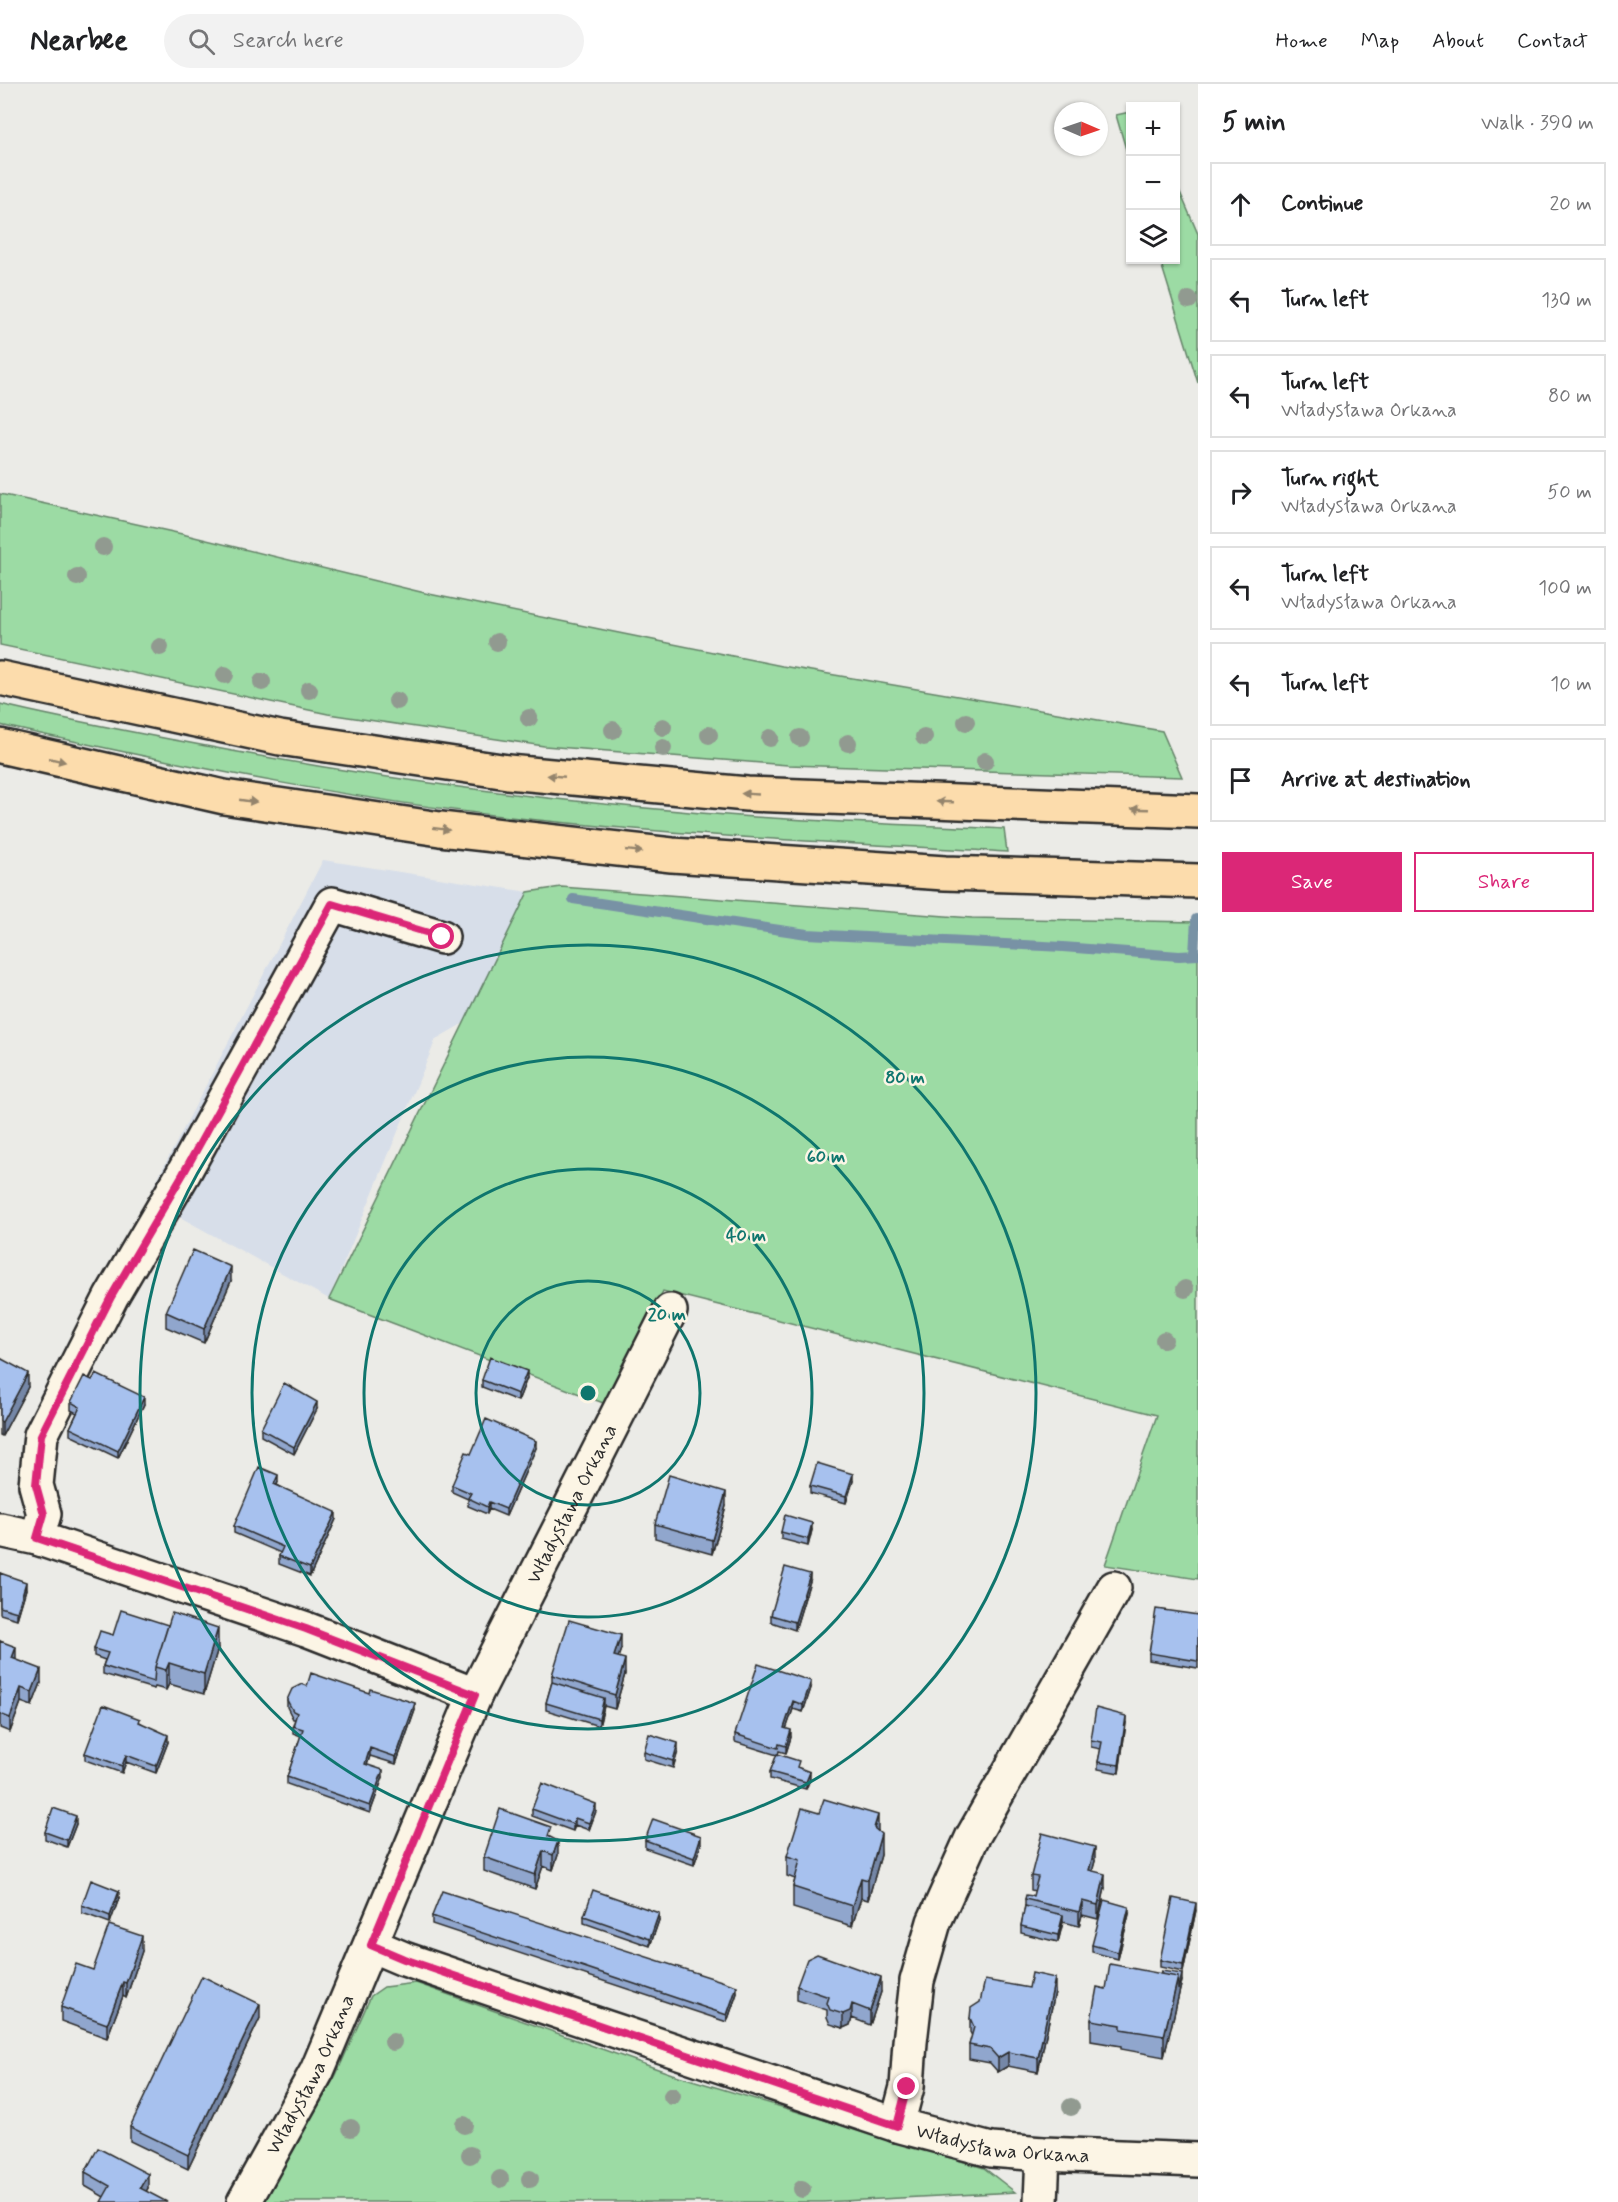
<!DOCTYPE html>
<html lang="en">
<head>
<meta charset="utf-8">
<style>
	:root { --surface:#fff; --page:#f2f2f2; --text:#202124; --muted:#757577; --line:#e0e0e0; --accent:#db2777 }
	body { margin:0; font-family:Mynerve,sans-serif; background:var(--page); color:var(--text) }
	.controls { position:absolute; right:18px; top:18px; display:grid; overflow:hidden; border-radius:0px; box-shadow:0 2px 4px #0004 }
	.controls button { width:54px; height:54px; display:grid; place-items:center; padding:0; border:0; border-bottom:2px solid var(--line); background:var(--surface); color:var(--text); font:30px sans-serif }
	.compass { position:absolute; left:1054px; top:18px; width:54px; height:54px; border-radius:50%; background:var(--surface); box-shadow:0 2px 4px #0004; rotate:92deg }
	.stop { position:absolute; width:18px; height:18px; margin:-14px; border:4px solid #db2777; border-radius:50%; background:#fff }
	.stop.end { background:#db2777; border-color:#fff; box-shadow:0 2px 6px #0008 }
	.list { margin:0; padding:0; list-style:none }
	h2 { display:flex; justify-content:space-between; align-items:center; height:78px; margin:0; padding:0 24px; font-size:26px }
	h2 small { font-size:20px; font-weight:400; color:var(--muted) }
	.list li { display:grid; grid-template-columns:39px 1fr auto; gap:18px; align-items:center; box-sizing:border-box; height:84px; margin:0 12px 12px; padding:0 12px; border:2px solid var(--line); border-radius:0px }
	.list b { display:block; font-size:22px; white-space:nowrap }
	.list p { margin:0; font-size:20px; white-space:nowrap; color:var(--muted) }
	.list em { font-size:20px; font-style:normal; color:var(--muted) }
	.actions { display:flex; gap:12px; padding:18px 24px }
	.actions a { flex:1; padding:14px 0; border:2px solid var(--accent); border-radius:0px; text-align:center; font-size:21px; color:var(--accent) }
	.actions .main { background:var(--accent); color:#fff }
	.icon { flex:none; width:33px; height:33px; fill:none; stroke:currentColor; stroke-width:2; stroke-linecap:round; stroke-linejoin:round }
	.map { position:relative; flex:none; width:1198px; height:2118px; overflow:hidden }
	header { display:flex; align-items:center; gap:36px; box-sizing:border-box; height:84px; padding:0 30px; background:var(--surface); border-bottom:2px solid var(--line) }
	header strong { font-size:28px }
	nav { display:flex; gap:33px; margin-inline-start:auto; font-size:21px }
	.search { width:420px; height:54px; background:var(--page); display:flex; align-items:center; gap:15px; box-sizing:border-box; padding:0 21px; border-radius:33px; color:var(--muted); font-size:22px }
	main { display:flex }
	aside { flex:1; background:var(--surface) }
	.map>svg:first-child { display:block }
	.built { fill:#d7dee9 }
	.green { fill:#9cdba4; stroke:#648368; stroke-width:1.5 }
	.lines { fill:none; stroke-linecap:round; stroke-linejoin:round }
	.stream { stroke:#7892a5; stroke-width:10 }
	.minor-casing { stroke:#2b2b2b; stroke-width:38 }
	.major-casing { stroke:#2b2b2b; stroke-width:38 }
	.minor { stroke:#fcf5e5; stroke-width:33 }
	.major { stroke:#fcdcac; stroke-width:33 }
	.tree { fill:#919a90 }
	.wall { fill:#90a6cd; stroke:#2b2b2b; stroke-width:1.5 }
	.shaded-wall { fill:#7587a7; stroke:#2b2b2b; stroke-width:1.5 }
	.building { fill:#a7c1ee; stroke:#2b2b2b; stroke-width:1.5 }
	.oneway { fill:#94846c }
	.route { stroke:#db2777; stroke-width:8 }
	.ring { fill:none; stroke:#0f766e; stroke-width:3 }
	.labels { text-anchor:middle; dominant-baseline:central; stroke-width:5; stroke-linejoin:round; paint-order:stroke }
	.street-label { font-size:20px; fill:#2b2b2b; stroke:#fcf5e5 }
	.centre { fill:#0f766e; stroke:#fcf5e5; stroke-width:3 }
	.ring-label { font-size:18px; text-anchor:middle; font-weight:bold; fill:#0f766e; stroke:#fcf5e5; stroke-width:5; stroke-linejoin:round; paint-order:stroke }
</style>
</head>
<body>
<header>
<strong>Nearbee</strong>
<div class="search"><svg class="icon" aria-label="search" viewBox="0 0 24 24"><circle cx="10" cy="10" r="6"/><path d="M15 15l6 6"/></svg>Search here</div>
<nav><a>Home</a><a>Map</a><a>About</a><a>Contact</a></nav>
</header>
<main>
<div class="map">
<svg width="1198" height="2118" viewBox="0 0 1198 2118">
	<rect width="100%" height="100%" fill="#ebebe7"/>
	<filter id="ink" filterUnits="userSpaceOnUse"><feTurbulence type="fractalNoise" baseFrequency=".0167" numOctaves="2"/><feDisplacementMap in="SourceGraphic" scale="12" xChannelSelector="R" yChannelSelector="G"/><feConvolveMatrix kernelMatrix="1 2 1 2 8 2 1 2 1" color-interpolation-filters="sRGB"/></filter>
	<g filter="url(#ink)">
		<path class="built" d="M323 776 528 808 561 822 527 903 436 955 329 1215 147 1115Z"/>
		<path class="green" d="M1130 28V79L1116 31Z
			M1176 99 1198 150V299L1160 176H1176Z
			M0 410 182 450 429 510 604 546 782 582 1162 647 1182 693 788 681 544 662 328 630 0 561Z
			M0 620C61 635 123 646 185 658 348 690 513 713 679 727 787 737 896 740 1004 745L1007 768C857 760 707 753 558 738 370 720 184 682 0 641Z
			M561 803 972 834 1198 838V1495L1105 1481 1157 1331 663 1207 606 1320 329 1215 528 808Z
			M416 1899 672 1990 984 2084 1015 2108 823 2118H263L336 1991 371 1912 384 1903Z"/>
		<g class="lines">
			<path class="stream" d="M573 815 807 850 1063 863 1179 872 1198 871
				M1194 871 1196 835"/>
			<g class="minor-casing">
				<g id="minor">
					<path d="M0 1446 37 1454 306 1545 475 1611"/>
					<path d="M37 1454 44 1430 36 1401 41 1351 111 1213 183 1090 332 820 442 853"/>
					<path id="s1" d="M371 1861 404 1875 548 1924 897 2041 991 2066 1043 2070 1198 2076"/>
					<path d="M897 2041 907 2003 910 1958 917 1897 934 1838 972 1754 1114 1504"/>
					<path id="s2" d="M244 2118 317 1987 475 1611 670 1227"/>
					<path d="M1041 2118 1043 2070"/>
				</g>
			</g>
			<g class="major-casing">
				<path id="major" d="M0 594 280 654 508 688 747 710 1198 727
					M0 662 224 713 440 745 672 771 945 789 1198 797"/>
			</g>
			<use href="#minor" class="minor"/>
			<use href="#major" class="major"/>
		</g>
		<g class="tree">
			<circle cx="1189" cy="216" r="9"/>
			<circle cx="103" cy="463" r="9"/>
			<circle cx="77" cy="493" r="9"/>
			<circle cx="497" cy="558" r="9"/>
			<circle cx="160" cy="563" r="9"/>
			<circle cx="225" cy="591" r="9"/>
			<circle cx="262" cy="598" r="9"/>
			<circle cx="309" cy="606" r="9"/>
			<circle cx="397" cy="617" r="9"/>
			<circle cx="529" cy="634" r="9"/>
			<circle cx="966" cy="638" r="9"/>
			<circle cx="663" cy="643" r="9"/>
			<circle cx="613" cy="646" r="9"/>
			<circle cx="709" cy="651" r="9"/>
			<circle cx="924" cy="653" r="9"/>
			<circle cx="770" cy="654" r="9"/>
			<circle cx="800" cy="654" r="9"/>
			<circle cx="848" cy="659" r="9"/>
			<circle cx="663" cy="664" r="9"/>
			<circle cx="985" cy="677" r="9"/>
			<circle cx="1185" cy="1205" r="9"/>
			<circle cx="1164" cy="1256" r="9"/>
			<circle cx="393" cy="1958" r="9"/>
			<circle cx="672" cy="2012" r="9"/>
			<circle cx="1071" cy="2023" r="9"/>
			<circle cx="464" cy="2041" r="9"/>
			<circle cx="351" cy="2044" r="9"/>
			<circle cx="470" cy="2071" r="9"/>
			<circle cx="500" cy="2095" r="9"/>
			<circle cx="530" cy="2095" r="9"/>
			<circle cx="802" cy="2105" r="9"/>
		</g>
		<path class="wall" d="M231 1197 204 1259 166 1243V1228Z
			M0 1274 28 1303 2 1352 0 1351Z
			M527 1294 518 1317 482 1303V1296Z
			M92 1296 144 1320 118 1374 70 1351V1344L77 1329 71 1326V1318Z
			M317 1325 294 1370 261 1352V1345Z
			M536 1364 506 1432 489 1425 487 1430 468 1422V1415L452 1408V1401L471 1370Z
			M853 1397 846 1419 810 1409V1402Z
			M278 1398 277 1401 336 1435 310 1492 279 1480V1472L281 1469 234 1449V1442Z
			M726 1422 712 1470 655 1454V1440Z
			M812 1446 808 1462 781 1455V1448Z
			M0 1489 26 1505 17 1535 0 1530Z
			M810 1497 795 1546 771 1538V1531Z
			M1198 1531V1584L1149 1576V1569Z
			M113 1551 218 1564 204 1610 169 1600 166 1606 155 1603 154 1605 103 1590V1582L105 1576 94 1572V1565Z
			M0 1557 16 1576 41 1599 32 1622 21 1618 10 1648 0 1644Z
			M621 1565 618 1573 625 1590 615 1625 604 1622 599 1642 546 1626V1619L552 1598V1591Z
			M307 1602 415 1626 396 1680 370 1672 367 1681 383 1693 370 1729 287 1700V1693L301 1652 293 1649V1642L295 1635H293L287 1623V1616Z
			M811 1604 803 1628 793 1625 786 1645 791 1653 786 1669 779 1667 778 1671 799 1684 810 1695 806 1705 770 1695V1688L777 1671 735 1658V1650Z
			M140 1638 168 1658 156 1689 126 1678 122 1689 85 1676V1669Z
			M1126 1639 1119 1689 1098 1685V1678L1101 1665 1091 1663V1656Z
			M678 1667 673 1684 644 1675V1668Z
			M532 1725 596 1727 589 1746 575 1741 573 1747 532 1732Z
			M76 1740 67 1763 45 1755V1748Z
			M878 1747 881 1771 868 1816 861 1814 852 1842 793 1824V1803L795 1795 787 1792V1772Z
			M551 1754 558 1771 553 1786 543 1782 535 1805 484 1787V1773Z
			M645 1756 701 1760 694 1781 645 1764Z
			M1095 1777 1092 1787 1105 1804 1098 1835 1082 1831 1079 1842 1063 1838 1058 1858 1021 1849V1842L1025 1822V1815L1033 1812 1035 1807 1031 1806V1792Z
			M119 1814 110 1839 82 1829V1821Z
			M1196 1826 1183 1888 1160 1883V1876Z
			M1129 1830 1118 1875 1092 1868V1861Z
			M432 1832 737 1909 727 1938 432 1840Z
			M584 1832 659 1836 650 1862 584 1839Z
			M142 1867 126 1914 123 1912 107 1954 61 1937V1923L93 1886Z
			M1182 1897 1164 1973 1121 1965V1962L1091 1957V1936L1106 1905Z
			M797 1902 881 1908 870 1941 852 1934 850 1941 843 1944 830 1940 827 1933V1926L797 1916Z
			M1029 1904 1055 1908 1038 1988 1008 1982 998 1988 990 1979 969 1975V1961L972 1952 970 1948V1934Z
			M260 1934 188 2085 130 2057V2043Z
			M85 2088 148 2104 146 2107 104 2113 85 2102Z"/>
		<path class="shaded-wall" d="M231 1183V1197L204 1259V1245Z
			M527 1287V1294L518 1317V1310Z
			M28 1289V1303L2 1352V1338Z
			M144 1313V1320L118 1374V1367Z
			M317 1318V1325L294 1370V1363Z
			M536 1357V1364L506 1432V1425Z
			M853 1390V1397L846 1419V1412Z
			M278 1391V1398L274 1408V1400Z
			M726 1408V1422L712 1470V1456Z
			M489 1418V1425L487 1430V1423Z
			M336 1428V1435L310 1492V1484Z
			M812 1439V1446L808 1462V1455Z
			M810 1490V1497L795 1546V1538Z
			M26 1498V1505L17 1535V1528Z
			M218 1544V1564L204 1610V1590Z
			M621 1551V1565L614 1586V1572Z
			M16 1563V1578L12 1574Z
			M625 1575V1590L615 1625V1611Z
			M169 1579V1600L166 1606V1586Z
			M41 1585V1599L32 1622V1608Z
			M811 1597V1604L803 1628V1621Z
			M21 1604V1618L10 1648V1634Z
			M604 1614V1622L599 1642V1635Z
			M793 1617V1625L784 1651V1644Z
			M415 1619V1626L396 1680V1673Z
			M1126 1632V1639L1119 1689V1681Z
			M791 1646V1653L786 1669V1662Z
			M168 1651V1658L156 1689V1682Z
			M678 1659V1667L673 1684V1677Z
			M370 1664V1672L365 1687V1680Z
			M126 1671V1678L122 1689V1682Z
			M383 1686V1693L370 1729V1722Z
			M810 1688V1695L806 1705V1698Z
			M596 1720V1727L589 1746V1739Z
			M878 1731V1752L874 1744Z
			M76 1732V1740L67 1763V1756Z
			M575 1734V1741L573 1747V1740Z
			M881 1750V1771L868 1816V1796Z
			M701 1752V1760L694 1781V1774Z
			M558 1757V1771L553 1786V1771Z
			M1095 1763V1777L1089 1800V1786Z
			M543 1767V1782L535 1805V1791Z
			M1105 1790V1804L1098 1835V1821Z
			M861 1794V1814L852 1842V1822Z
			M119 1807V1814L110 1839V1832Z
			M1082 1817V1831L1079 1842V1828Z
			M1196 1819V1826L1183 1888V1881Z
			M1129 1823V1830L1118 1875V1868Z
			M659 1829V1836L650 1862V1855Z
			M1063 1831V1838L1058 1858V1851Z
			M142 1852V1867L126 1914V1899Z
			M1182 1890V1897L1164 1973V1952L1178 1893Z
			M881 1893V1908L870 1941V1927Z
			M1055 1894V1908L1038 1988V1974Z
			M123 1898V1912L107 1954V1940Z
			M737 1902V1909L727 1938V1931Z
			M260 1920V1934L188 2085V2071Z
			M852 1920V1934L850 1941 843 1944V1930Z
			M1008 1968V1982L998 1988V1974Z
			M148 2090V2104L140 2118V2104Z"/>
		<path class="building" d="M193 1166 231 1183 204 1245 166 1228Z
			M490 1273 527 1287 518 1310 482 1296Z
			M0 1274 28 1289 2 1338 0 1337Z
			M96 1290 144 1313 118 1367 70 1344 80 1323 71 1318 84 1292 92 1296Z
			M284 1299 317 1318 294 1363 261 1345Z
			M486 1335 536 1357 506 1425 489 1418 487 1423 468 1414 471 1409 452 1401 466 1368 471 1370Z
			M817 1379 853 1390 846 1412 810 1402Z
			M259 1383 278 1391 274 1400 336 1428 310 1484 279 1472 283 1463 234 1442Z
			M669 1391 726 1408 712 1456 655 1440Z
			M785 1431 812 1439 808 1455 781 1448Z
			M785 1483 810 1490 795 1538 771 1531Z
			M0 1489 26 1498 17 1528 0 1523Z
			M1156 1525 1198 1531V1577L1149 1569Z
			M121 1526 168 1541 155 1583 154 1598 103 1582 108 1569 94 1565 100 1547 113 1551Z
			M172 1529 218 1544 204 1590 169 1579 166 1586 155 1583Z
			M569 1536 621 1551 614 1572 625 1575 615 1611 552 1591Z
			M0 1557 16 1563 12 1574 41 1585 32 1608 21 1604 10 1634 0 1630Z
			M758 1580 811 1597 803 1621 793 1617 784 1644 791 1646 786 1662 779 1660 778 1664 735 1650Z
			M311 1589 369 1609 370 1605 415 1619 396 1673 370 1664 365 1680 383 1686 370 1722 287 1693 303 1645 293 1642 297 1629 293 1627 287 1616 292 1605 302 1600 307 1602Z
			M552 1598 604 1614 599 1635 546 1619Z
			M103 1621 140 1635 139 1638 168 1651 156 1682 126 1671 122 1682 85 1669Z
			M1096 1624 1126 1632 1119 1681 1098 1678 1102 1658 1091 1656Z
			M649 1650 678 1659 673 1677 644 1668Z
			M777 1670 799 1677 797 1683 810 1688 806 1698 770 1688Z
			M542 1699 596 1720 589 1739 575 1734 573 1740 532 1725Z
			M824 1715 878 1731 874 1744 881 1750 868 1796 861 1794 852 1822 793 1803 800 1776 787 1772 802 1724 819 1729Z
			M53 1724 76 1732 67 1756 45 1748Z
			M500 1725 551 1743 548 1752 558 1757 553 1771 543 1767 535 1791 484 1773Z
			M653 1735 701 1752 694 1774 645 1756Z
			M1042 1749 1095 1763 1089 1786 1105 1790 1098 1821 1082 1817 1079 1828 1025 1815 1026 1811 1033 1812 1038 1793 1031 1792Z
			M91 1796 119 1807 110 1832 82 1821Z
			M593 1806 659 1829 650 1855 584 1832Z
			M442 1807 737 1902 727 1931 432 1832Z
			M1173 1814 1196 1819 1183 1881 1160 1876Z
			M1104 1816 1129 1823 1118 1868 1092 1861Z
			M1025 1822 1063 1831 1058 1851 1021 1842Z
			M109 1841 142 1852 126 1899 123 1898 107 1940 61 1923 76 1880 93 1886Z
			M817 1870 881 1893 870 1927 852 1920 850 1927 843 1930 830 1926 827 1919 829 1913 797 1902 807 1875Z
			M1110 1880 1178 1893 1164 1952 1121 1945V1941L1091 1936 1097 1903 1106 1905Z
			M1161 1887 1182 1890 1178 1906V1893L1160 1890Z
			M1032 1889 1055 1894 1038 1974 1008 1968 998 1974 990 1965 969 1961 974 1943 970 1934 971 1924 980 1918 985 1896 1029 1904Z
			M202 1892 260 1920 188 2071 130 2043Z
			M98 2064 148 2090 140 2104 167 2118H101L110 2102 85 2088Z"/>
		<defs><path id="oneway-solid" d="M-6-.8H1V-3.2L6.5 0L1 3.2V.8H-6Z" transform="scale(1.5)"/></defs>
		<g class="oneway">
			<use href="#oneway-solid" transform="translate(57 676) rotate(13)"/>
			<use href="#oneway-solid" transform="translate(556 692) rotate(-175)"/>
			<use href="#oneway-solid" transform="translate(750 710) rotate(-177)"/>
			<use href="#oneway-solid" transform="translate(248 717) rotate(8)"/>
			<use href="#oneway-solid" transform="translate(945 718) rotate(-178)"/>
			<use href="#oneway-solid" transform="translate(1140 725) rotate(-178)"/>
			<use href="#oneway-solid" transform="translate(441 745) rotate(7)"/>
			<use href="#oneway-solid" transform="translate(634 767) rotate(6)"/>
		</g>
	</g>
	<g class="lines" filter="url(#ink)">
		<path class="route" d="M442 853 332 820 183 1090 111 1213 41 1351 36 1401 44 1430 37 1454 306 1545 475 1611 371 1861 404 1875 897 2042 907 2003"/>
	</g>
	<g class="ring">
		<circle cx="588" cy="1309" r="112"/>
		<circle cx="588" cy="1309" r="224"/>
		<circle cx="588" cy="1309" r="336"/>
		<circle cx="588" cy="1309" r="448"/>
	</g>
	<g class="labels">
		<g class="street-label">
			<text stroke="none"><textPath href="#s2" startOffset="772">Władysława Orkana</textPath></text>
			<text stroke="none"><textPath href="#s2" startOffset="144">Władysława Orkana</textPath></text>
			<text stroke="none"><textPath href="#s1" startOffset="664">Władysława Orkana</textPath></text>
		</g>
	</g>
	<circle cx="588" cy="1309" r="9" class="centre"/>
	<g class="ring-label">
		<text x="905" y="999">80 m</text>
		<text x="826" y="1078">60 m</text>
		<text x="746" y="1157">40 m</text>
		<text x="667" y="1236">20 m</text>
	</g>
</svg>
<div class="controls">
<button>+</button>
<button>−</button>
<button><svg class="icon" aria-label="layers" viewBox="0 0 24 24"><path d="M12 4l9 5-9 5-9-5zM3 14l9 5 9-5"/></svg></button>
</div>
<svg class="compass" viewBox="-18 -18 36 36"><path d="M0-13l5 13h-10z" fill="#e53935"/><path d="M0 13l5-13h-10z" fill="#757577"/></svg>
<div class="stop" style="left:442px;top:853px"></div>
<div class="stop end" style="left:907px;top:2003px"></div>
</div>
<aside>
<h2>5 min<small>Walk · 390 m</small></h2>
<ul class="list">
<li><svg class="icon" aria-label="ahead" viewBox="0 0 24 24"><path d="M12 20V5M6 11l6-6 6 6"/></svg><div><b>Continue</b></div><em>20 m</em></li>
<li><svg class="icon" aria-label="left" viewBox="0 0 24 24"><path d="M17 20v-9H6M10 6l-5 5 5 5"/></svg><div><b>Turn left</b></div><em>130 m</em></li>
<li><svg class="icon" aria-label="left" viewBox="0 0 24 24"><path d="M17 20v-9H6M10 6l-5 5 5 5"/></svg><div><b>Turn left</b><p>Władysława Orkana</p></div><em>80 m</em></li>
<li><svg class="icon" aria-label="right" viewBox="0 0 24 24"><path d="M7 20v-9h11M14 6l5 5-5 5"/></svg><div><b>Turn right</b><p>Władysława Orkana</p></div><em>50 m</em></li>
<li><svg class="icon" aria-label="left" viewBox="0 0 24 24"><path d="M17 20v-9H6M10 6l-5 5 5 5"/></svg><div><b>Turn left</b><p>Władysława Orkana</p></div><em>100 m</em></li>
<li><svg class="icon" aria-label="left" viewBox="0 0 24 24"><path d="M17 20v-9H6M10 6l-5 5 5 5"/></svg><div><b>Turn left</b></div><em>10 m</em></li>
<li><svg class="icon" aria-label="arrive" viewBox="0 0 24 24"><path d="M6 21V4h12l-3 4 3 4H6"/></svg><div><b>Arrive at destination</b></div></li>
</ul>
<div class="actions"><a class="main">Save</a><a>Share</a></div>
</aside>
</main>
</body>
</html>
